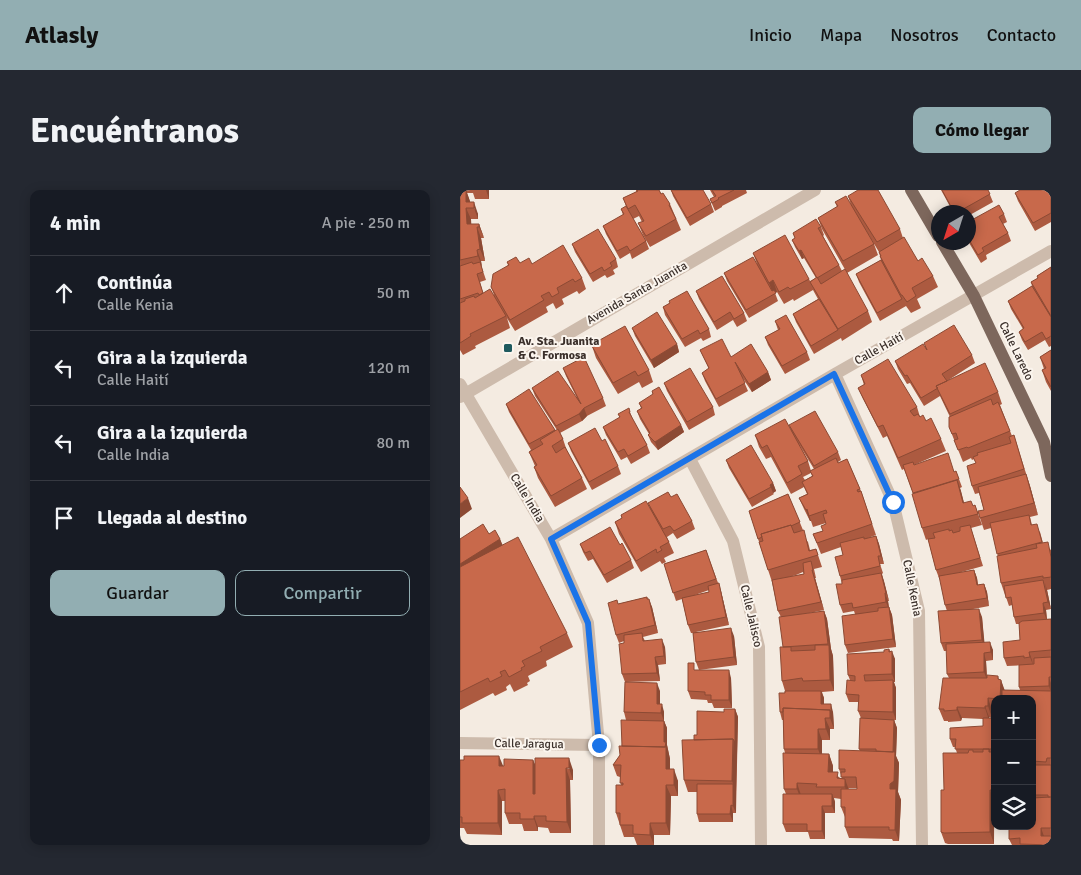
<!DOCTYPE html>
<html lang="es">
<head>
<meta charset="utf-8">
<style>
	:root { --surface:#171b24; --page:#242831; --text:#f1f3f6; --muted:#9ea1a6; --line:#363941; --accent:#92aeb2 }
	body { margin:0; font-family:Signika,sans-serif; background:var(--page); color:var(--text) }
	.controls { position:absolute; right:15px; bottom:15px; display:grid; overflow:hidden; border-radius:10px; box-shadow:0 2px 12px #0003 }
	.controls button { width:45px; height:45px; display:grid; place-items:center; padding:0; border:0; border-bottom:1px solid var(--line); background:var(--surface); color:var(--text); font:25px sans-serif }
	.compass { position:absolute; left:471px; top:15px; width:45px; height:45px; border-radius:50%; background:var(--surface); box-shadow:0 2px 12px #0003; rotate:219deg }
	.stop { position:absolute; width:15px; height:15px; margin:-11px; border:4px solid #1a73e8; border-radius:50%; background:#fff }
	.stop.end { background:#1a73e8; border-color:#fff; box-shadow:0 1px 5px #0008 }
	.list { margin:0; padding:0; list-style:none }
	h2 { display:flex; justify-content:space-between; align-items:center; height:65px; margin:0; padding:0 20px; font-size:21px }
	h2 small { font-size:16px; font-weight:400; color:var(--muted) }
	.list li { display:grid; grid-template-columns:32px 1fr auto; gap:15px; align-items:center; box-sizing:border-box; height:75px; padding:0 20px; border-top:1px solid var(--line) }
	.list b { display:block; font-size:19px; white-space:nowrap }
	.list p { margin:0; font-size:16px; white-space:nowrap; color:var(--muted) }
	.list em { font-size:16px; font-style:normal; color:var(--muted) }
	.actions { display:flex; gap:10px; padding:15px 20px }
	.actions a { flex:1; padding:11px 0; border:1px solid var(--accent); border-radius:10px; text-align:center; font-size:18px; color:var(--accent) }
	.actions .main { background:var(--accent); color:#111 }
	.icon { flex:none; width:28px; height:28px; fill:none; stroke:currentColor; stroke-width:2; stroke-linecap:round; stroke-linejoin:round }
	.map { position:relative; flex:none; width:591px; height:655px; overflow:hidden; border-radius:10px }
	header { display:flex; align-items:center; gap:30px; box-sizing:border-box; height:70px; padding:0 25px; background:var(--accent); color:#111 }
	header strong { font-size:24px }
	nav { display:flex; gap:28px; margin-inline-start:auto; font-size:18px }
	.intro { display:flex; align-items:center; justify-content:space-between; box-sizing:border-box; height:120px; padding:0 30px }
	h1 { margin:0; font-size:35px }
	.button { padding:12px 22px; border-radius:10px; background:var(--accent); color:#111; font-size:18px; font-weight:700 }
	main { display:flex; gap:30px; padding:0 30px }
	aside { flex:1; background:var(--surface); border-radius:10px; box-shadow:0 2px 12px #0003 }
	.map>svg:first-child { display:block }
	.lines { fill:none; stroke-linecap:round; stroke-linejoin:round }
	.minor { stroke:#cdbbac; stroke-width:12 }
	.major { stroke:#7d675c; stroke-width:12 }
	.wall { fill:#ac5a40; fill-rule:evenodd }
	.shaded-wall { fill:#8c4a34 }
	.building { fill:#c8694b; stroke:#8c4a34 }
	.route { stroke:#1a73e8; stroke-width:6 }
	.poi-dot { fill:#1f5a5e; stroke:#fbf5ee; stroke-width:2 }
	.labels { text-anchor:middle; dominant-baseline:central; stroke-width:4; stroke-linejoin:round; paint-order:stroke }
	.street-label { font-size:12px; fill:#3b302b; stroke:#fbf5ee }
	.poi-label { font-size:12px; font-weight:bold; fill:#3b302b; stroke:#fbf5ee; text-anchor:start }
</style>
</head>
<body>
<header>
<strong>Atlasly</strong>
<nav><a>Inicio</a><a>Mapa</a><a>Nosotros</a><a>Contacto</a></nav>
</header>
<div class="intro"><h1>Encuéntranos</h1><a class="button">Cómo llegar</a></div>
<main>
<aside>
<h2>4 min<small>A pie · 250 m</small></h2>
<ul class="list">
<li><svg class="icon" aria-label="ahead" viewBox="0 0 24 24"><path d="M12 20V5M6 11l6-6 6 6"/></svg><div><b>Continúa</b><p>Calle Kenia</p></div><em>50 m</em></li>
<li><svg class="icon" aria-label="left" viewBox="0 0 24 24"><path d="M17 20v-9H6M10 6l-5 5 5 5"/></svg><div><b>Gira a la izquierda</b><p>Calle Haití</p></div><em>120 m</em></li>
<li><svg class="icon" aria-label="left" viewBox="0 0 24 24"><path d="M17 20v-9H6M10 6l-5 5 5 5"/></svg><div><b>Gira a la izquierda</b><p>Calle India</p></div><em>80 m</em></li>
<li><svg class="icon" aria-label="arrive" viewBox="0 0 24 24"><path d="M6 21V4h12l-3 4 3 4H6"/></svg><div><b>Llegada al destino</b></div></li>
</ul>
<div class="actions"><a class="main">Guardar</a><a>Compartir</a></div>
</aside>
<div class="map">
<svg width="591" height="655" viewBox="0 0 591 655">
	<rect width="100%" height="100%" fill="#f4ebe1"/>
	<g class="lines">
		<path class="minor" d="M375 184 433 312 459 421 462 655
			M0 194 91 349 128 433 139 555V655
			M0 207 355 0
			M230 269 273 351 299 457 301 655
			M91 349 375 184 591 61
			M0 553 139 555"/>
		<path class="major" d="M451 0 478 46
			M482 52 514 106 584 252 591 286"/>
	</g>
	<path class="wall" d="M0 0H29V9H15L13 3H7L10 12 18 24V29H11V34H19L23 45 24 48H21L25 71H21L22 78 26 90 20 92 23 103 34 105 31 97 48 75 47 72 72 74 122 88 126 99 119 104 117 101 102 109 104 114 96 119 93 113 86 117 88 122 55 141 47 128 50 138 15 156 16 158 3 165 0 160Z
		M176 0H199L201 4 210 14 221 40 190 57 183 45 178 33 182 32 179 26 173 29 186 51 189 59 172 69 170 63 160 69 146 44 143 36 163 25 161 19H167L163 8 176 2Z
		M211 0 251 14 254 22 230 36 213 6Z
		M250 0H286L287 3 262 16V17L255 21 250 9 254 7Z
		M481 0H528L533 12 508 26V22H493Z
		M555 3 591 6V32L575 41 558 11Z
		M388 6 440 39 443 48 458 71 473 86 478 97 457 109 461 118 451 123 446 116 420 131 399 92 396 84 421 70 419 62 401 32 414 54 418 65 387 83 362 39 358 28 377 17 375 12 391 15Z
		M544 24 547 32 543 34 548 43 551 51 526 65 527 69 521 73 508 51V32Z
		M361 37 364 45 363 46 379 75 382 81 408 121 412 132 382 151 381 148 354 164 336 132 333 124 358 109 353 100 334 111 333 109 324 114 317 102 315 103 318 111 289 128 267 91 264 83 297 74 293 63 349 89 350 91 356 88 344 68 342 69 335 57 332 50 335 48 333 43Z
		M112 54 156 69 158 77 153 80 155 84 147 88 145 85 133 92 115 62Z
		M591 77V156L589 157 585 150 568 160 562 150 559 142 563 139 551 119 548 111 572 96 571 92 578 89 577 86Z
		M236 101 284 123 287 131 277 137 273 130 257 140 239 109Z
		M209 111 249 139 251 147 243 151 241 148 225 157 205 125 203 117 210 113Z
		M315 131 347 162 350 170 325 184 308 155 305 147 318 140Z
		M172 138 217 154 219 162 194 178 175 146Z
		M132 156 189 180 193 192 182 198 179 192 158 204 136 168Z
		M466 158 512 165 515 173 487 191 538 202 542 214 540 215 552 246 554 245 570 296 578 325 570 327 572 335 580 342 583 353 591 360V399L587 400 591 419 586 420 587 429H591V655H552L549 649 572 636V509H535V520H532V528L529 527V528H535L534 654H488L485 653 481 642 484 600 497 563 495 557H493L490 549 523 536V529L502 528 501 531 488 532V531H484L479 519 489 488 487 484V461H484L481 453 487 421 485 415 480 387 479 388 476 380 468 349 466 350 462 338 453 303 444 279 442 280 427 246 423 248 403 209 398 198 404 195 401 185 457 217 460 227 466 231 481 249 486 261 454 275 495 282 496 281 502 297 500 298 504 313 513 316 515 315 522 335 511 338 523 376 498 383 514 380 517 388 518 395 524 394 527 402 529 416 508 420 522 427 524 452 533 460V470L526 471 527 488 541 490 544 500H560L559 497 566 475 547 476 544 468 560 450 559 434H556L554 427 552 415 549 416 545 404V405L541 393 538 366 531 338 524 340 520 328 524 320 519 303 515 304 512 296 516 273 514 269 512 270 511 268 503 272 489 237 490 227 480 206 464 216 450 193 447 194 438 179 435 171Z
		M240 160 271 167 308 182 311 190 292 202 282 187 288 201 259 217 245 191 242 183 249 179Z
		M591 160V201L586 192 582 180 584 179 580 167Z
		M103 178 143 208 146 216 127 226 122 231 100 243 103 249 107 261 122 288 127 299 95 317 78 288 74 277 75 276 69 262 71 260 49 222 46 214 95 240V241L97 240 75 206 72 198 117 208 106 186Z
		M204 193 253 217 255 225 229 240 207 201Z
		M192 201 221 235 224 242 198 260 191 252 188 245 189 244 180 229 177 221 181 218 179 213 193 205Z
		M170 222 173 230 187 255 190 263 171 274 167 267 161 270 146 245 143 237 160 228 158 224Z
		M329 235 378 262 381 270 378 272V273L387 269 401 301 416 345 408 348 416 346 419 354 424 374H420L423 383 422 384 429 411H428L429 417 432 425 436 457 388 463 385 455 395 424 394 421 383 423 380 415 382 394 380 386 383 365 381 357 361 364 353 344 363 341 366 334V333L353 337 351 331H350L344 319 339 308 347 304 344 297 331 304 311 267 306 269 299 257 295 245 331 240ZM337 251 354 279 351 281 348 271ZM351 283 352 286 345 290 343 287Z
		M108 253 158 276 161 284 132 300 111 261Z
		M266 270 313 293 316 301 313 303 314 304 292 317 269 278Z
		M328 304 343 340 339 342 348 352 350 360 356 359 362 377 354 379 356 388H355L364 420 340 425 364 421 367 429 371 459 373 466 374 501 362 502 364 508V514L373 522 374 539H370V550H362V564H369L373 576V582L380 588H382L379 579 400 561 399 559 401 528 398 521 399 512H389L386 504 390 490 388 485 429 459 435 469V492H434L436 498V530H434L437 538 436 566 439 573 438 602 441 610 439 651H433L432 649 389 648 385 637V627L381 617V609L374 608 375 612V623H365V649H350L348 642H326L323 634 326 604 324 599 325 563 324 559 323 530H322L320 522 325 501 322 491 323 457 321 427 318 421 312 392 289 321ZM343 382 344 384 329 387 336 385ZM388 598H397V599H389Z
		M211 307 232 331 235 339 217 349 213 343 207 347 209 352 214 363 204 368 206 372 202 374 200 371 181 382 159 344 155 332 162 328 161 325 190 318 188 313Z
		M29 344 40 349 42 355 107 443 113 457 86 471 87 476 68 486 70 491 67 493 68 495 54 502 50 494 46 497 47 500 35 506 33 503 0 520V349Z
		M120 354 171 370 174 378 147 393 133 369 128 371 123 362Z
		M246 360 261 401 269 435 236 442 274 446 277 475 239 480 236 472 233 443H231L228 435 222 409 216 411 204 374ZM249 400V402L235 405Z
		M187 407 192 417 198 443 183 447 185 451 205 457 206 474 198 475 200 491 166 492 200 501V514L204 522V531L207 538V555L210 569V579L218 591V606H211L210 645H194V655H177L174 647H164L156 623 161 595 160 587 157 586 153 575 160 565 166 530 164 522 165 492 162 484 164 451 159 453 156 445 158 414Z
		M237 480 271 488 272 518H254L252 513H248L247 510 231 509 228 501Z
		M275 519 278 527 276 623H273V632H239L237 624V602H228L224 590 234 550 237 545 264 522Z
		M75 568 113 580V590H110L111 643H90L88 638 78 637V641H64L62 634H49L45 623V611H42V645L7 644 4 638H0V570L43 576 73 570 75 575Z"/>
	<path class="shaded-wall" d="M6 0 10 11V18L6 12Z
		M26 0H29V9Z
		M14 12 18 24V29L14 18Z
		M6 18 11 29 12 45 7 34Z
		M19 34 23 45 24 48 19 37Z
		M17 37 21 48 25 71 20 59Z
		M17 60 21 71 22 77 18 66Z
		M341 60 344 68 342 69 339 61Z
		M313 90 317 102 313 104 309 93Z
		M217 154 219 162 194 178 191 170Z
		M308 182 311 190 292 202 289 194Z
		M124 218 127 226 122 231 119 224Z
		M221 235 224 242 198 260 195 252Z
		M566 284 570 296 578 325 574 313Z
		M497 290 501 301 507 325 503 313Z
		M313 293 316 301 313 303 310 295Z
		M8 308 12 319 0 328V314Z
		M347 319 351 331H350L346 320Z
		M416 346 419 354 424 374 421 366Z
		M40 349 43 356 0 384V374Z
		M352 380 355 388 364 420 361 412Z
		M514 380 517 388 519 403 517 395Z
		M421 383 424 391 429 411 426 403Z
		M259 393 261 401 269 435 266 427Z
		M585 393 587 400 591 419 588 412Z
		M524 394 527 402 529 416 527 408Z
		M425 403 428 411 429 420 426 412Z
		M189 409 192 417 198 443 195 435Z
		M583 413 586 420 587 431 584 423Z
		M429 417 432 425 436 457 433 449Z
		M519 419 522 427 525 458 522 450Z
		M364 421 367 429 371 459 373 466 374 501 370 490 369 457Z
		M271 438 274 446 277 475 274 467Z
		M202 449 205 457 206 474 204 466Z
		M530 452 533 460V470L531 462Z
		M432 461 435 469V492L432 484Z
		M569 462 572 470 573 475 570 467Z
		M524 463 526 471 527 490 524 482Z
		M195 467 198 475 200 491 197 483Z
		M269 480 271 488 272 518 269 510Z
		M538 486 540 493 541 490 545 501 544 509H540Z
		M589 487 591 493V503L589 496Z
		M433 490 436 498V530L433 522Z
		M197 493 200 501V522L197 514Z
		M361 501 364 508V522L361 514Z
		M528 508 532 520V528L528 516Z
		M202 514 204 522V531L201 523Z
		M371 514 373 522 374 539 370 528Z
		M525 516 529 527V530L525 518Z
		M497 517 502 528 501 531 497 520Z
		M275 519 278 527 276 602 272 591Z
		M365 528 370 539V550L366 539Z
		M434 530 437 538 436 566 439 573 438 602 441 610 439 651 435 640 430 599 433 566Z
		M204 531 207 538V555L210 569V591L206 579 204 552Z
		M358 539 362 550V570L358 559Z
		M529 559 533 570V562L535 568V605L533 600Z
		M369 564 373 576V593L368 582Z
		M39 566 44 578 39 576Z
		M109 568 113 580V590L109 578Z
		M73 570 78 581 77 615 73 604Z
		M106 578 110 590 111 643 107 632Z
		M214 579 218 591V606L214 595Z
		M385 589 389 600V609L385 597Z
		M337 593 341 605V610L337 599Z
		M273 594 276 602V623L273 616Z
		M206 595 211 606 210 645 206 633Z
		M38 600 42 611V645L38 633Z
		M530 600 534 612V654L530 642Z
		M372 604 375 612V623L372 616Z
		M271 615 273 623V632L270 624Z
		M362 616 365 623V649L362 641Z
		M74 626 78 637V641L74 629Z
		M190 633 194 645V655L190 645Z
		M581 638 585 649 581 646Z"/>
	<path class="building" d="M0 0H6V12H14V18H6L7 34H19V37H17L20 59 17 60 18 66 0 70Z
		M177 0H199L201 4 203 3 210 14 209 15 216 29 186 46 178 33 184 31 175 15 168 19 163 8 178 1Z
		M211 0H243L251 14 227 28Z
		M252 0H274L258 8 259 9 252 13 250 9 256 6Z
		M398 0H418L440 39 417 52 388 6Z
		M482 0H528L530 4 498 22H494Z
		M560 0H588L591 6V23L573 33 555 3Z
		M386 6 414 54 383 71 358 28 378 16 375 12Z
		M539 15 544 24 539 27 548 43 522 58 524 61 518 65 508 48V32Z
		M166 16 186 51 170 61 167 56 157 61 143 36 164 24 161 19Z
		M356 29 361 37 358 38 379 75 357 88 341 60 339 61 332 50 335 48 333 43Z
		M138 39 156 69 150 73 152 76 144 81 142 77 130 84 112 54Z
		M325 45 349 89 330 99 328 97 319 102 313 90 309 93 293 63Z
		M444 47 458 71 462 68 473 86 452 98 456 106 447 112 442 105H441L420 66H421L419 62Z
		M103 55 122 88 115 92 113 89 97 98 99 103 92 107 89 102 81 106 84 110 50 130 31 97 33 84 49 75 47 72 56 67 60 73 69 68 72 74Z
		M293 67 312 101 314 100 316 103 286 120 264 83Z
		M421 70 442 109 417 123 396 84Z
		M12 72 13 74 20 72 23 82 17 84 23 103 19 105 18 103 0 109V76Z
		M591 77V126L571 92 578 88 577 86Z
		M385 79 408 121 378 139 350 92 357 87 361 94Z
		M262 86 284 123 274 129 270 122 254 132 236 101Z
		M572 96 591 127V146L586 149 582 142 565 152 559 142 564 138 548 111Z
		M30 99 46 126 10 144 11 146 0 153V113L5 111V109L14 106 15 108Z
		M227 101 249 139 240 144 238 140 222 149 203 117 210 113 209 111Z
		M359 109 378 140 351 156 333 124Z
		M197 122 217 154 191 170 172 138Z
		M326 125 347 162 322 176 305 147 320 139 315 131Z
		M494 135 512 165 482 184 487 191 476 196 478 198 461 208 447 185 445 186 435 171 463 154 467 160 464 153Z
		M165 136 189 180 178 186 175 181 153 193 132 156 139 153 138 151Z
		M262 149 271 167 291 154 308 182 289 194 275 172 285 193 256 209 242 183 249 178 240 160Z
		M591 160V197L582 180 586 178 580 167Z
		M124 167 143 208 124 218 119 224 96 236 72 198 98 181 121 214 103 178Z
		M428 169 457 217 450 221 454 226 458 224 460 227 463 225 466 231 471 228 481 249 438 268 423 235 418 237 398 198 405 194 401 185Z
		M525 173 538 202 490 224 476 196Z
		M230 178 253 217 227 232 204 193Z
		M199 197 221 235 195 252 188 245 190 243 177 221 182 218 179 213 193 204 192 201Z
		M69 199 95 240 69 254 46 214Z
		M531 209 533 215 538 212 550 241 508 258 507 257 498 260 494 250 498 249 496 243 492 244 489 237V227Z
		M169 218 170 222H169L187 255 168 266 164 259 158 262 143 237 160 227 158 224Z
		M355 221 378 262 354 276 329 235Z
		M325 229 348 271 338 276 342 284 327 293 307 255 302 258 295 245Z
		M135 238 142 251 145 249 158 276 129 292 108 253Z
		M98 239 103 249 92 256 96 263 105 257 122 288 91 306 74 277 77 275 69 262 83 254 80 250Z
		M554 245 564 279 512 296 507 276 516 273 513 267 518 265 517 263 551 253 549 247Z
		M291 255 313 293 310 295 311 297 289 309 266 270Z
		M488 263 494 282 496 281 499 289 453 303 443 275 453 272 454 275Z
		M376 268 378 273 387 269 400 299 397 300 398 302 401 301 412 334 357 353 353 344 363 341 361 336 366 334 363 324 367 323 366 320 349 326 347 319 346 320 339 308 348 304 342 292 353 286 350 281Z
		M566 284 574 313 520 328 518 321 524 320 518 297Z
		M497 290 503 313 511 311 513 316 515 315 518 324 462 338 452 304Z
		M0 297 8 308 0 314Z
		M208 302 211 307 217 304 232 331 214 341 210 336 203 339 188 313Z
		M328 304 340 332 331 336V335L301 344 302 347 298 349 289 321Z
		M186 311 209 352 200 357 202 360 197 363 196 359 176 371 155 332 162 328 161 325Z
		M569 325 571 335 577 334 582 352 537 364 530 333Z
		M23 334 29 344 35 340 40 349 0 374V349Z
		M331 335 334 343 344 340 349 361 356 359 358 365 308 380 299 352 303 351 301 344Z
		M510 335 520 368 476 380 468 349 475 348 473 343 489 339V341L492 340 493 343 500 341V337Z
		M150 337 160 355 162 353 171 370 144 385 130 361 125 363 120 354Z
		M416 346 421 366H418L420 376 380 386 375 367 383 365 380 353 404 347V349Z
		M58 347 107 443 80 457 82 461 62 471 65 476 61 478 62 480 49 487 45 480 40 482 42 486 30 492 28 488 0 502V377Z
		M588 352 591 367V387L583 388V386L541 393 537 366 577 358 576 354Z
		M246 360 256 389 213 403 204 374Z
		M351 371 353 380H352L361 412 318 421 312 390 344 384 343 373Z
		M514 380 517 395 524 394 527 408 485 415 479 386Z
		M421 383 426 403H425L426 412 393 418 392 413 380 415 376 394H382V390Z
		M583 390 588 412 583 413 584 423 554 427 551 407 546 408 544 396Z
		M259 393 266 427 228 435 222 408 249 402 248 396Z
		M187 407V409H189L195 435 156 445 148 413 157 410 158 414Z
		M429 417 433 449 385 455 382 426 418 421V418Z
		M519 419 522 450 481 453 478 421Z
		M364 421 368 454 323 457 319 427Z
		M591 429V460L569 462 570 467 564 468V466L544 468 543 452 560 450 559 433 562 431Z
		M271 438 274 467 236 472 233 443Z
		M182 443 183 451 202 449 204 466 195 467 197 483 162 484 159 454 164 453V445Z
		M530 452 531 462 524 463V482L487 484 486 454Z
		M355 455H369L370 490 343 491 342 488 322 491 320 457H331V461L355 460Z
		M429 459V462L432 461V484L404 485 405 491 433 490V522L398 521 399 505 386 504 387 490 395 491V486L388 485 387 464 424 462V460Z
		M591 467V487H589V496L559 497V475L574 474V468Z
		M228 473H234V480H269V510H251V505H245V502L228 501Z
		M527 485 538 486V489L541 490 540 509 528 508V516H525V518L497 517V520L484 521V519H479L483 488H527Z
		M165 492 197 493V514H202L201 523 164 522Z
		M542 500 591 501V568H587L586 572 572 571V509H542Z
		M325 501H361V514H371V524L370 520 323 518V522H320L319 503H325Z
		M323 518 370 520V528H365L366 539H358V559H324Z
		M264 519H275V552L273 549 234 550V545H237V521L264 522Z
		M400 528 434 530 433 562 416 561V559H399Z
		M523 528H535V559H495L496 549H490V538L523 536Z
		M161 530 204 531V552H206L205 557 162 556Z
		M273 549 272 591 224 590 222 550Z
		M159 556 206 557V579H214V595H206V633H190V645L173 644V635H160V623H156V595H163V593H160L161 575H153L160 565Z
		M523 559H529V562H533V600H530V642L484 643 481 642V600H484L483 563H508L509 560H513V562H523Z
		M379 560 435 562 434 591 430 594V599H436L435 640H429V637H385V617H381V599H397L396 587H381V582H385V579H379Z
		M323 563 369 564 368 582H378L377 588 385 589V597H356L357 594 337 593V599H324Z
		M4 566H39V576H44V569L73 570V604H75V568H109V578H106L107 632 86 631V626H74V629H60V623H45V599L38 600V633H2V627H0V570H4Z
		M572 575H591V607H588V605H572Z
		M237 594H273V616L271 615 270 624H237Z
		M323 604H372V616H362V641H347V634H323Z
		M591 607V638H581V646H591V655L560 654V648L549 649V636H572V608Z"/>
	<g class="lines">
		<path class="route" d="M139 555 128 433 91 349 374 184 433 312"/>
	</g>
	<rect class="poi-dot" x="43" y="153" width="10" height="10" rx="2.5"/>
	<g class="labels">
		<g class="street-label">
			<text transform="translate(177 103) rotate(-30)">Avenida Santa Juanita</text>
			<text transform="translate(419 159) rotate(-29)">Calle Haití</text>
			<text transform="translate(556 161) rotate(64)">Calle Laredo</text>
			<text transform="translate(67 308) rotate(59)">Calle India</text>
			<text transform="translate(452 398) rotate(79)">Calle Kenia</text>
			<text transform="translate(291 426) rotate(77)">Calle Jalisco</text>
			<text transform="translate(69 554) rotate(1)">Calle Jaragua</text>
		</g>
		<g class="poi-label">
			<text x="58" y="151">Av. Sta. Juanita<tspan x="58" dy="14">&amp; C. Formosa</tspan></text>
		</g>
	</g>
</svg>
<div class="controls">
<button>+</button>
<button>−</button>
<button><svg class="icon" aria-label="layers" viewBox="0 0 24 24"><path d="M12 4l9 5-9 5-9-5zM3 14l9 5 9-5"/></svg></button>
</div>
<svg class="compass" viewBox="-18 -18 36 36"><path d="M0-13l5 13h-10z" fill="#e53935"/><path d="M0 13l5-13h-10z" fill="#9ea1a6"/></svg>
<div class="stop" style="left:433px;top:312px"></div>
<div class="stop end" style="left:139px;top:555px"></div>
</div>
</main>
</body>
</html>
